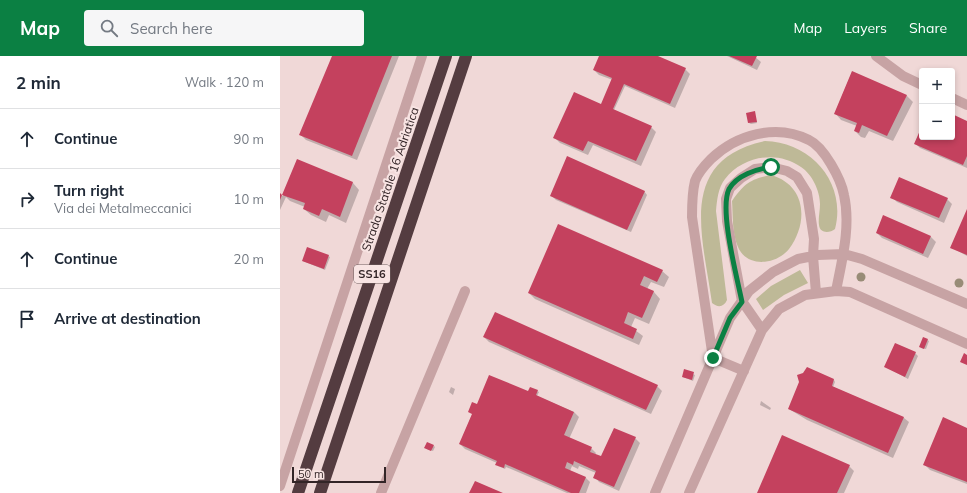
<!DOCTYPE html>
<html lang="en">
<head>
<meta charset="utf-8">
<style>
	:root { --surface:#fff; --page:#f6f6f7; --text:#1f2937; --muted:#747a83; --line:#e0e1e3; --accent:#0b8043 }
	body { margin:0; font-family:Mulish,sans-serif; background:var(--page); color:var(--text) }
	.controls { position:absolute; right:12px; top:12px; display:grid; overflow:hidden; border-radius:4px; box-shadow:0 2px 6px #0003 }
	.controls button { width:36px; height:36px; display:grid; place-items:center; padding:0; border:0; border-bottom:1px solid var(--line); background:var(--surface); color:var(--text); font:20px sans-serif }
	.scale { position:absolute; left:12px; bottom:10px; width:94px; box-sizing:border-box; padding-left:4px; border:2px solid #332527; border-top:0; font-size:11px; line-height:14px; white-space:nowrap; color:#332527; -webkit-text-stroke:3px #f8e4e3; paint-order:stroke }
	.stop { position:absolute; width:12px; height:12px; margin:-9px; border:3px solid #0b8043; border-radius:50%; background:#fff }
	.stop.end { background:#0b8043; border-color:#fff; box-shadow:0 1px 4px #0008 }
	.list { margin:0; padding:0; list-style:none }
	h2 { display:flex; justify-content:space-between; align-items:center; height:52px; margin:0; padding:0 16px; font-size:17px }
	h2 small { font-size:13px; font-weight:400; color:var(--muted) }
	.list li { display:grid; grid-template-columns:26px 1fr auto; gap:12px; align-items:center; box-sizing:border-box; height:60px; padding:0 16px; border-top:1px solid var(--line) }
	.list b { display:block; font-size:15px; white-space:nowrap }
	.list p { margin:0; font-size:13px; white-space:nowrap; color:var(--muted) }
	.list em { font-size:13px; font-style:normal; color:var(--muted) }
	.icon { flex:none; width:22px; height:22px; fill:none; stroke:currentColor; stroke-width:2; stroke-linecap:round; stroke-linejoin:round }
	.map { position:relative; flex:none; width:687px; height:437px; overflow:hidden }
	header { display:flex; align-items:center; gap:24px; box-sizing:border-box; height:56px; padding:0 20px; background:var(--accent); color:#fff }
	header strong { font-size:19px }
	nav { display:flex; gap:22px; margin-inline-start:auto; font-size:14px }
	.search { width:280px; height:36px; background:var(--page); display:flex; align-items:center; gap:10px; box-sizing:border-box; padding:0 14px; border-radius:4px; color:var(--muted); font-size:15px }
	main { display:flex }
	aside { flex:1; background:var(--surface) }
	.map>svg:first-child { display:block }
	.green { fill:#beb997 }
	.shadow { fill:#0003 }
	.building { fill:#c4415e }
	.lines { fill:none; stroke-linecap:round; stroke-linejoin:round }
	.minor { stroke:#c7a3a4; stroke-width:10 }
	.highway { stroke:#543c40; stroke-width:12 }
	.tree { fill:#988c77 }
	.route { stroke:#0b8043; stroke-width:5 }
	.labels { text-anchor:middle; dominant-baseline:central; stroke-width:4; stroke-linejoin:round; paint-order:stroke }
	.shield { fill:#f8e4e3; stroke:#6e5e5f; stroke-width:1 }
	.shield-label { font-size:11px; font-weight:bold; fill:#332527 }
	.street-label { font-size:12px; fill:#332527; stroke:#f8e4e3 }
</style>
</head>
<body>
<header>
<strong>Map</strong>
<div class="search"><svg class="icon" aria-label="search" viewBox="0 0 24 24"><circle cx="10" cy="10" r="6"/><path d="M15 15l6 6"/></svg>Search here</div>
<nav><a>Map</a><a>Layers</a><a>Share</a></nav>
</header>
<main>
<aside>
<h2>2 min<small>Walk · 120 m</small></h2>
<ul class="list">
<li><svg class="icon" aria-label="ahead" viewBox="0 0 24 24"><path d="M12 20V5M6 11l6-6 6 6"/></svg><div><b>Continue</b></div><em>90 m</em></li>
<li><svg class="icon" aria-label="right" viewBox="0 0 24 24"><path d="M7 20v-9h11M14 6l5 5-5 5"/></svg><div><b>Turn right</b><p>Via dei Metalmeccanici</p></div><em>10 m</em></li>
<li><svg class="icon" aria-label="ahead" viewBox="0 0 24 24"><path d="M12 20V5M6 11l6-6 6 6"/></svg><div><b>Continue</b></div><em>20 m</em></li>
<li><svg class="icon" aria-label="arrive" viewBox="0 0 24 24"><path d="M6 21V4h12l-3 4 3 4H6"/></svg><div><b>Arrive at destination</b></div></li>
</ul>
</aside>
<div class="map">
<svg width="687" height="437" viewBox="0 0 687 437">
	<rect width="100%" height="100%" fill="#f0d8d7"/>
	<path class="green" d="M485 85C531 86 567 127 555 173 550 177 540 178 539 169 538 163 540 155 540 148 540 135 532 118 521 111 497 94 463 100 445 123 438 132 437 144 436 155L447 244C444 251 438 252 432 247 423 181 396 104 485 85Z
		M491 119C526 129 529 166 509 193 496 209 467 212 458 191 452 178 453 159 452 145 464 128 470 123 491 119Z
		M520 214 528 227 504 239 483 254 476 243 491 230Z"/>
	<path class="shadow" d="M53 0H119L77 104 26 84 21 79Z
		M320 0H375L405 13 410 18 395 52 345 30 334 54 371 71 376 76 361 110 313 89 308 99 280 87 275 82 325 51 333 24 319 19 314 14Z
		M447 0H474L481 6 477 14Z
		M572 16 627 40 633 46 613 85 589 75 585 82 581 81 575 75 577 70 561 64 555 57Z
		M474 56 477 67 471 68 469 67Z
		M672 59 687 66V112L640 92 635 87 642 72V81H672Z
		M17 104 73 127 79 134 66 167 49 159 46 166 31 159 24 153 25 151 10 145 6 141 0 154V139L3 140Z
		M364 135 367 139 351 176 276 144 271 139Z
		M612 141 667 143 672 148 664 167 617 146Z
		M687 156V200L671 191Z
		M604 161 651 181 656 186 648 202 602 182 597 177Z
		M48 200 50 201 45 214 23 205Z
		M382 215 389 221 384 231 371 226 367 233 374 236 380 243 369 268 355 262 351 271 363 280 359 289 255 243 249 237Z
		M204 281 377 330 382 335 371 358 209 286Z
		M644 282 649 285 646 293 641 292Z
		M635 297 638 300 628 323 606 311Z
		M527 312 554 324 555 326 553 331 624 362 629 366 613 402 527 364 509 353Z
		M405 315 415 319 413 325 403 321Z
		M171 331 175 333 173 339 169 336Z
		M257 335 259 336 257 340 294 356 299 361 289 383 311 392 316 397 315 399 322 402 355 382 360 387 339 435 319 426 315 421 316 417 299 410 298 413 292 410 290 415 305 421 310 426 306 437H287L226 411 225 413 218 410 217 407 185 393 180 388 196 349Z
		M481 345 491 352 490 354 480 349Z
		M687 373V428L650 414 645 409Z
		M154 390 155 391 153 395 147 393Z
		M569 410 574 415 564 437H478Z"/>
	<path class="building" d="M52 0H112L72 100 19 79Z
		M319 0H378L406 12 390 48 344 28 333 53 372 70 356 105 308 85 303 95 273 82 294 36 321 48 332 22 313 14Z
		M449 0H477L472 10Z
		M572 15 627 39 607 80 582 69 579 77 574 75 577 67 554 58Z
		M475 55 477 66 468 67 466 57Z
		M672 58 687 65V100L683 109 634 88 642 70V81H672Z
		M287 100 365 135 347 174 270 140Z
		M17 103 73 126 60 161 42 153 39 160 23 153 25 147 2 139 0 144V137L2 139Z
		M619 121 668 142 659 162 610 142Z
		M687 153V199L670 192Z
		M603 159 651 180 643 198 596 177Z
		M278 168 383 214 377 226 364 220 360 229 374 235 362 262 348 256 344 267 357 273 353 283 248 237Z
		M27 191 49 199 44 213 22 205Z
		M215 256 378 329 366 354 203 281Z
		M643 281 648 283 644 293 639 291Z
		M615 287 636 296 625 321 604 311Z
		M684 297 687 299V309L680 306Z
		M527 311 554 323 552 330 624 361 608 397 508 353 519 326 517 319 523 317Z
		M404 313 414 316 412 324 402 321Z
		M209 319 248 335 250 331 258 334 256 339 294 356 284 379 312 391 310 396 321 400 334 372 356 381 334 431 313 422 316 415 294 405 293 409 287 406 285 412 306 421 299 437H291L225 408 224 412 215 409 217 405 179 388 192 358 188 356 192 346 197 348Z
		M663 361 687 372V426L643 409Z
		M502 379 570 409 557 437H477Z
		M147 386 154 389 151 395 144 392Z
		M195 425 223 437H189Z"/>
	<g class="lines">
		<path class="minor" d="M596 0 623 20 642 29
			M672 42 687 49
			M482 274 462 245 447 165 446 143 450 132 461 122 475 113 491 111 507 115 517 121 527 137 534 183 533 200 536 237
			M464 315 433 302 412 161C412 149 412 137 415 125 418 117 425 109 431 103 456 79 496 67 529 84 544 91 561 123 564 139 571 170 562 204 556 235
			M0 430 142 0
			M101 437 185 235
			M375 437 450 262 469 235 493 216 518 203 538 199 564 198 582 203 687 248
			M409 437 482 274 499 253 525 239 556 235 570 236 687 288"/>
		<path class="highway" d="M18 437 166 0
			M40 437 186 0"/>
	</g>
	<g class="tree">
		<circle cx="581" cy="221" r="4.5"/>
		<circle cx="679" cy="227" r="4.5"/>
	</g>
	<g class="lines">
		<path class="route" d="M433 302 450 262 462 246C457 221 439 154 449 133 457 119 477 113 491 111"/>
	</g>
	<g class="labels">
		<rect class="shield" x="74" y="209" width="36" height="18" rx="3"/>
		<g class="shield-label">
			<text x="92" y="218">SS16</text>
		</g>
		<g class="street-label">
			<text transform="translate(110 123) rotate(-71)">Strada Statale 16 Adriatica</text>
		</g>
	</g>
</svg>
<div class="controls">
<button>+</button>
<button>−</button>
</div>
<div class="scale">50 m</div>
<div class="stop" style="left:491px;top:111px"></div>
<div class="stop end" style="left:433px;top:302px"></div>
</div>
</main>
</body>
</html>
